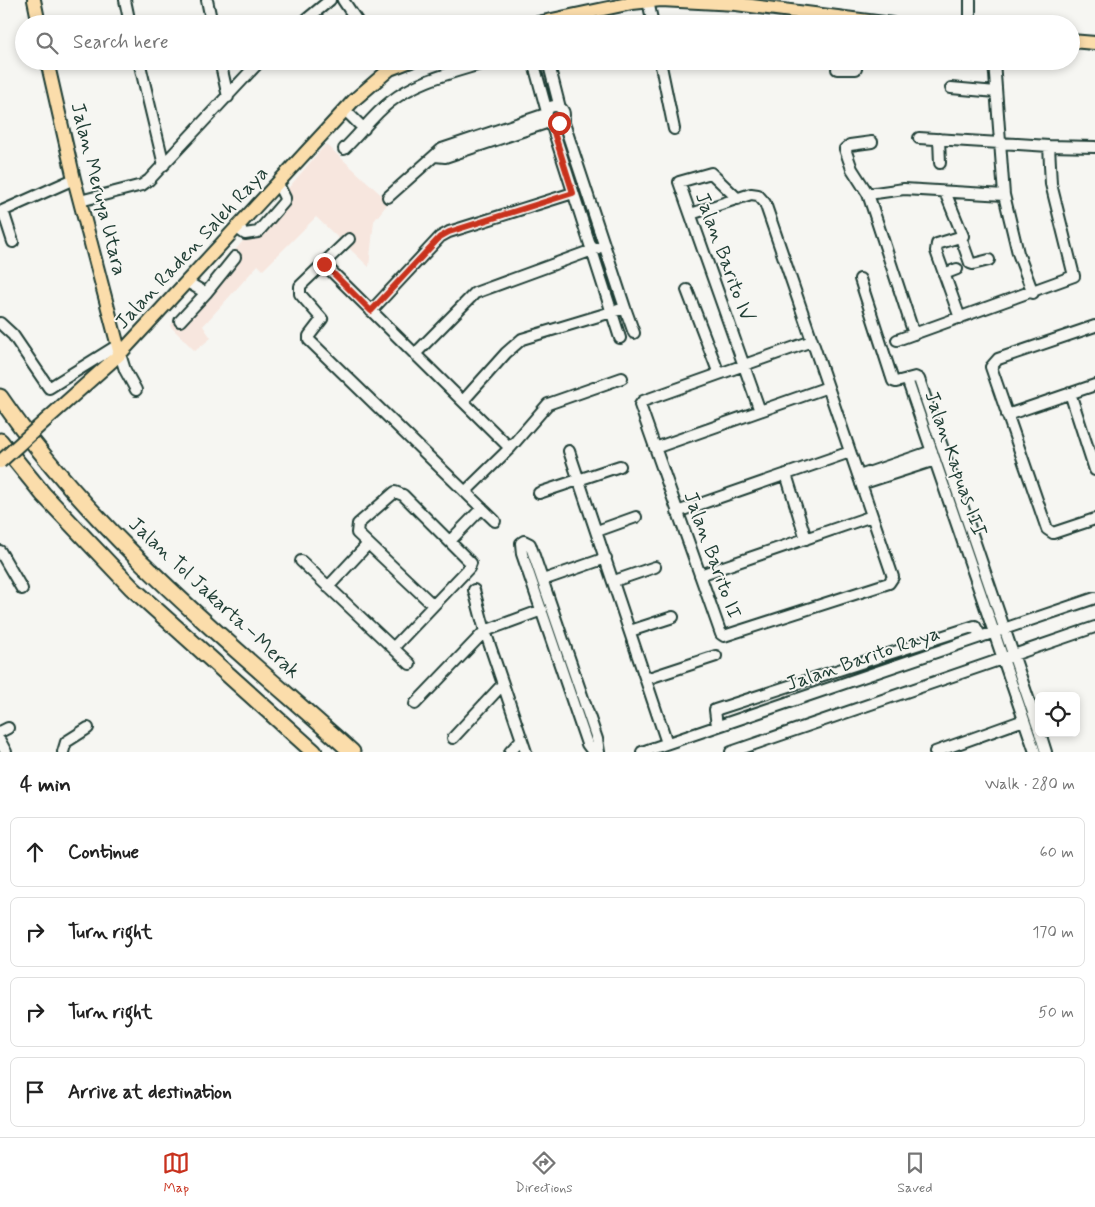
<!DOCTYPE html>
<html lang="en">
<head>
<meta charset="utf-8">
<style>
	:root { --surface:#fff; --page:#f6f6f6; --text:#222; --muted:#767676; --line:#e0e0e0; --accent:#c8321e }
	body { margin:0; font-family:Mynerve,sans-serif; background:var(--page); color:var(--text) }
	.controls { position:absolute; right:15px; bottom:15px; display:grid; overflow:hidden; border-radius:8px; box-shadow:0 2px 8px #0003 }
	.controls button { width:45px; height:45px; display:grid; place-items:center; padding:0; border:0; border-bottom:1px solid var(--line); background:var(--surface); color:var(--text); font:25px sans-serif }
	.stop { position:absolute; width:15px; height:15px; margin:-11px; border:4px solid #c8321e; border-radius:50%; background:#fff }
	.stop.end { background:#c8321e; border-color:#fff; box-shadow:0 1px 5px #0008 }
	.list { margin:0; padding:0; list-style:none }
	h2 { display:flex; justify-content:space-between; align-items:center; height:65px; margin:0; padding:0 20px; font-size:21px }
	h2 small { font-size:16px; font-weight:400; color:var(--muted) }
	.list li { display:grid; grid-template-columns:32px 1fr auto; gap:15px; align-items:center; box-sizing:border-box; height:70px; margin:0 10px 10px; padding:0 10px; border:1px solid var(--line); border-radius:8px }
	.list b { display:block; font-size:19px; white-space:nowrap }
	.list em { font-size:16px; font-style:normal; color:var(--muted) }
	.icon { flex:none; width:28px; height:28px; fill:none; stroke:currentColor; stroke-width:2; stroke-linecap:round; stroke-linejoin:round }
	.map { position:relative; flex:none; width:1095px; height:752px; overflow:hidden }
	.search { position:absolute; background:var(--surface); box-shadow:0 2px 8px #0003; left:15px; right:15px; top:15px; height:55px; display:flex; align-items:center; gap:12px; box-sizing:border-box; padding:0 18px; border-radius:28px; color:var(--muted); font-size:19px }
	.sheet { height:385px; background:var(--surface) }
	nav { display:flex; justify-content:space-around; align-items:center; box-sizing:border-box; height:70px; border-top:1px solid var(--line); background:var(--surface); font-size:14px; color:var(--muted) }
	nav a { display:grid; justify-items:center; gap:2px }
	nav .on { color:var(--accent) }
	.map>svg:first-child { display:block }
	.built { fill:#f7e6de }
	.lines { fill:none; stroke-linecap:round; stroke-linejoin:round }
	.minor-casing { stroke:#1f3d34; stroke-width:14 }
	.major-casing { stroke:#1f3d34; stroke-width:16 }
	.highway-casing { stroke:#1f3d34; stroke-width:19 }
	.minor { stroke:#f6f6f2; stroke-width:10 }
	.major { stroke:#fbddab; stroke-width:12 }
	.highway { stroke:#fbddab; stroke-width:15 }
	.major-bridge-casing { stroke:#1f3d34; stroke-width:16; stroke-linecap:butt }
	.major-bridge { stroke:#fbddab; stroke-width:12 }
	.route { stroke:#c8321e; stroke-width:6 }
	.labels { text-anchor:middle; dominant-baseline:central; stroke-width:4; stroke-linejoin:round; paint-order:stroke }
	.street-label { font-size:20px; fill:#1f3d34; stroke:#f6f6f2 }
</style>
</head>
<body>
<div class="map">
<svg width="1095" height="752" viewBox="0 0 1095 752">
	<rect width="100%" height="100%" fill="#f6f6f2"/>
	<filter id="ink" filterUnits="userSpaceOnUse"><feTurbulence type="fractalNoise" baseFrequency=".02" numOctaves="2"/><feDisplacementMap in="SourceGraphic" scale="10" xChannelSelector="R" yChannelSelector="G"/><feConvolveMatrix kernelMatrix="1 2 1 2 8 2 1 2 1" color-interpolation-filters="sRGB"/></filter>
	<g filter="url(#ink)">
		<path class="built" d="M326 144 389 202 374 221 369 267 316 217 263 270 258 265 203 326 211 338 195 351 170 326Z"/>
		<g class="lines">
			<g class="minor-casing">
				<path id="minor" d="M125 0 130 24
					M207 0 212 24
					M343 0 359 24
					M648 1 653 24
					M301 24 330 0
					M970 24V0
					M139 61 164 165
					M220 61 228 97
					M533 61 547 112
					M548 61 560 108
					M660 61 674 129
					M994 61 1004 195 1018 253 1033 293
					M837 69H856L857 61
					M951 88 996 92
					M546 115a9 9 0 1 1 18 0a9 9 0 1 1-18 0Z
					M345 110 364 129
					M551 123 620 338
					M919 138 1049 146 1095 147
					M939 139 940 163
					M872 142 850 145 845 149 852 169 868 194 914 334
					M344 149C360 134 373 115 390 102 419 79 456 72 490 61
					M435 156 445 157 549 122
					M945 192 963 236 937 244 936 251 960 318
					M868 194 904 189 1004 195
					M388 197 442 149 546 114
					M738 199 711 173 679 182 760 411
					M80 201 142 185 149 180 260 61
					M3 211 13 242
					M0 212 74 179
					M691 214 751 194 758 195 765 203 893 577 889 583 724 636 721 634 640 405 643 401 812 341
					M237 228 245 234 258 232 284 202 285 198 278 184
					M961 238 970 263 973 264 989 260
					M349 239 300 286V294L322 319 309 336V340L495 521
					M324 264 510 448
					M944 274 957 269
					M860 279 893 381 896 382 915 377 919 379 1039 730
					M187 282 206 293 235 257
					M687 290 719 374
					M625 308 634 333
					M371 311 440 237 449 232 573 193
					M180 321 206 293
					M0 323 13 335 49 388 118 345
					M1095 326 998 359 991 367 1047 529 1053 533 1095 519
					M897 340 1074 276 1051 184 1049 146
					M120 354 125 370 136 390
					M415 354 475 293 598 248
					M907 379 1035 752
					M1070 393 1095 470
					M463 401 506 353 522 339 625 308 563 120
					M1007 415 1095 385
					M655 448 828 387
					M569 451 667 743
					M786 474 806 539
					M859 476 932 451
					M861 484 935 460
					M465 492 510 448 548 404 622 378
					M539 493 620 466
					M677 512 850 452
					M597 531 636 517
					M450 541 482 508
					M0 551 22 589
					M301 561 410 664
					M700 575 872 516
					M543 580 606 558
					M614 581 655 567
					M328 587 368 544
					M474 590 485 631 526 752
					M630 631 673 617
					M393 648 469 568 471 563 403 495 395 492 358 524 357 533 433 605
					M646 679 716 656
					M415 704 485 631 542 610
					M717 726 715 710 975 626 981 637
					M0 732 8 728
					M1040 733 1046 752
					M453 738 503 684
					M0 741 6 752
					M63 752 66 742 88 728
					M510 752 521 740
					M593 752 587 744 522 554 521 543 524 541 530 544 597 739 599 752
					M642 752 1095 598
					M731 752 1095 627
					M935 752 1024 720"/>
			</g>
			<g class="major-casing">
				<path id="major" d="M34 0 39 24
					M533 24 632 3 661 0 736 4 892 24
					M1071 41 1095 43
					M47 61 74 179 120 354
					M46 420 120 354 354 100 390 69 411 61"/>
			</g>
			<g class="highway-casing">
				<path id="highway" d="M0 397C94 535 229 642 352 752
					M0 441 43 494 132 588 314 752"/>
			</g>
			<use href="#minor" class="minor"/>
			<use href="#major" class="major"/>
			<use href="#highway" class="highway"/>
			<g class="major-bridge-casing">
				<path id="major-bridge" d="M0 462 46 420"/>
			</g>
			<use href="#major-bridge" class="major-bridge"/>
		</g>
	</g>
	<g class="lines" filter="url(#ink)">
		<path class="route" d="M324 264 371 311 440 237 449 232 573 193 551 123H559"/>
	</g>
	<g class="labels">
		<g class="street-label">
			<text transform="translate(98 189) rotate(76)">Jalan Meruya Utara</text>
			<text transform="translate(192 248) rotate(-47)">Jalan Raden Saleh Raya</text>
			<text transform="translate(724 257) rotate(70)">Jalan Barito IV</text>
			<text transform="translate(955 464) rotate(71)">Jalan Kapuas III</text>
			<text transform="translate(712 555) rotate(70)">Jalan Barito II</text>
			<text transform="translate(214 598) rotate(43)">Jalan Tol Jakarta–Merak</text>
			<text transform="translate(863 659) rotate(-19)">Jalan Barito Raya</text>
		</g>
	</g>
</svg>
<div class="controls">
<button><svg class="icon" aria-label="locate" viewBox="0 0 24 24"><circle cx="12" cy="12" r="6"/><path d="M12 2v4M12 18v4M2 12h4M18 12h4"/></svg></button>
</div>
<div class="stop" style="left:559px;top:123px"></div>
<div class="stop end" style="left:324px;top:264px"></div>
<div class="search"><svg class="icon" aria-label="search" viewBox="0 0 24 24"><circle cx="10" cy="10" r="6"/><path d="M15 15l6 6"/></svg>Search here</div>
</div>
<section class="sheet">
<h2>4 min<small>Walk · 280 m</small></h2>
<ul class="list">
<li><svg class="icon" aria-label="ahead" viewBox="0 0 24 24"><path d="M12 20V5M6 11l6-6 6 6"/></svg><div><b>Continue</b></div><em>60 m</em></li>
<li><svg class="icon" aria-label="right" viewBox="0 0 24 24"><path d="M7 20v-9h11M14 6l5 5-5 5"/></svg><div><b>Turn right</b></div><em>170 m</em></li>
<li><svg class="icon" aria-label="right" viewBox="0 0 24 24"><path d="M7 20v-9h11M14 6l5 5-5 5"/></svg><div><b>Turn right</b></div><em>50 m</em></li>
<li><svg class="icon" aria-label="arrive" viewBox="0 0 24 24"><path d="M6 21V4h12l-3 4 3 4H6"/></svg><div><b>Arrive at destination</b></div></li>
</ul>
</section>
<nav>
<a class="on"><svg class="icon" aria-label="map" viewBox="0 0 24 24"><path d="M3 6l6-2 6 2 6-2v14l-6 2-6-2-6 2zM9 4v14M15 6v14"/></svg>Map</a>
<a><svg class="icon" aria-label="directions" viewBox="0 0 24 24"><path d="M12 3l9 9-9 9-9-9zM9 14v-3h6M13 9l2 2-2 2"/></svg>Directions</a>
<a><svg class="icon" aria-label="saved" viewBox="0 0 24 24"><path d="M7 4h10v16l-5-4-5 4z"/></svg>Saved</a>
</nav>
</body>
</html>
